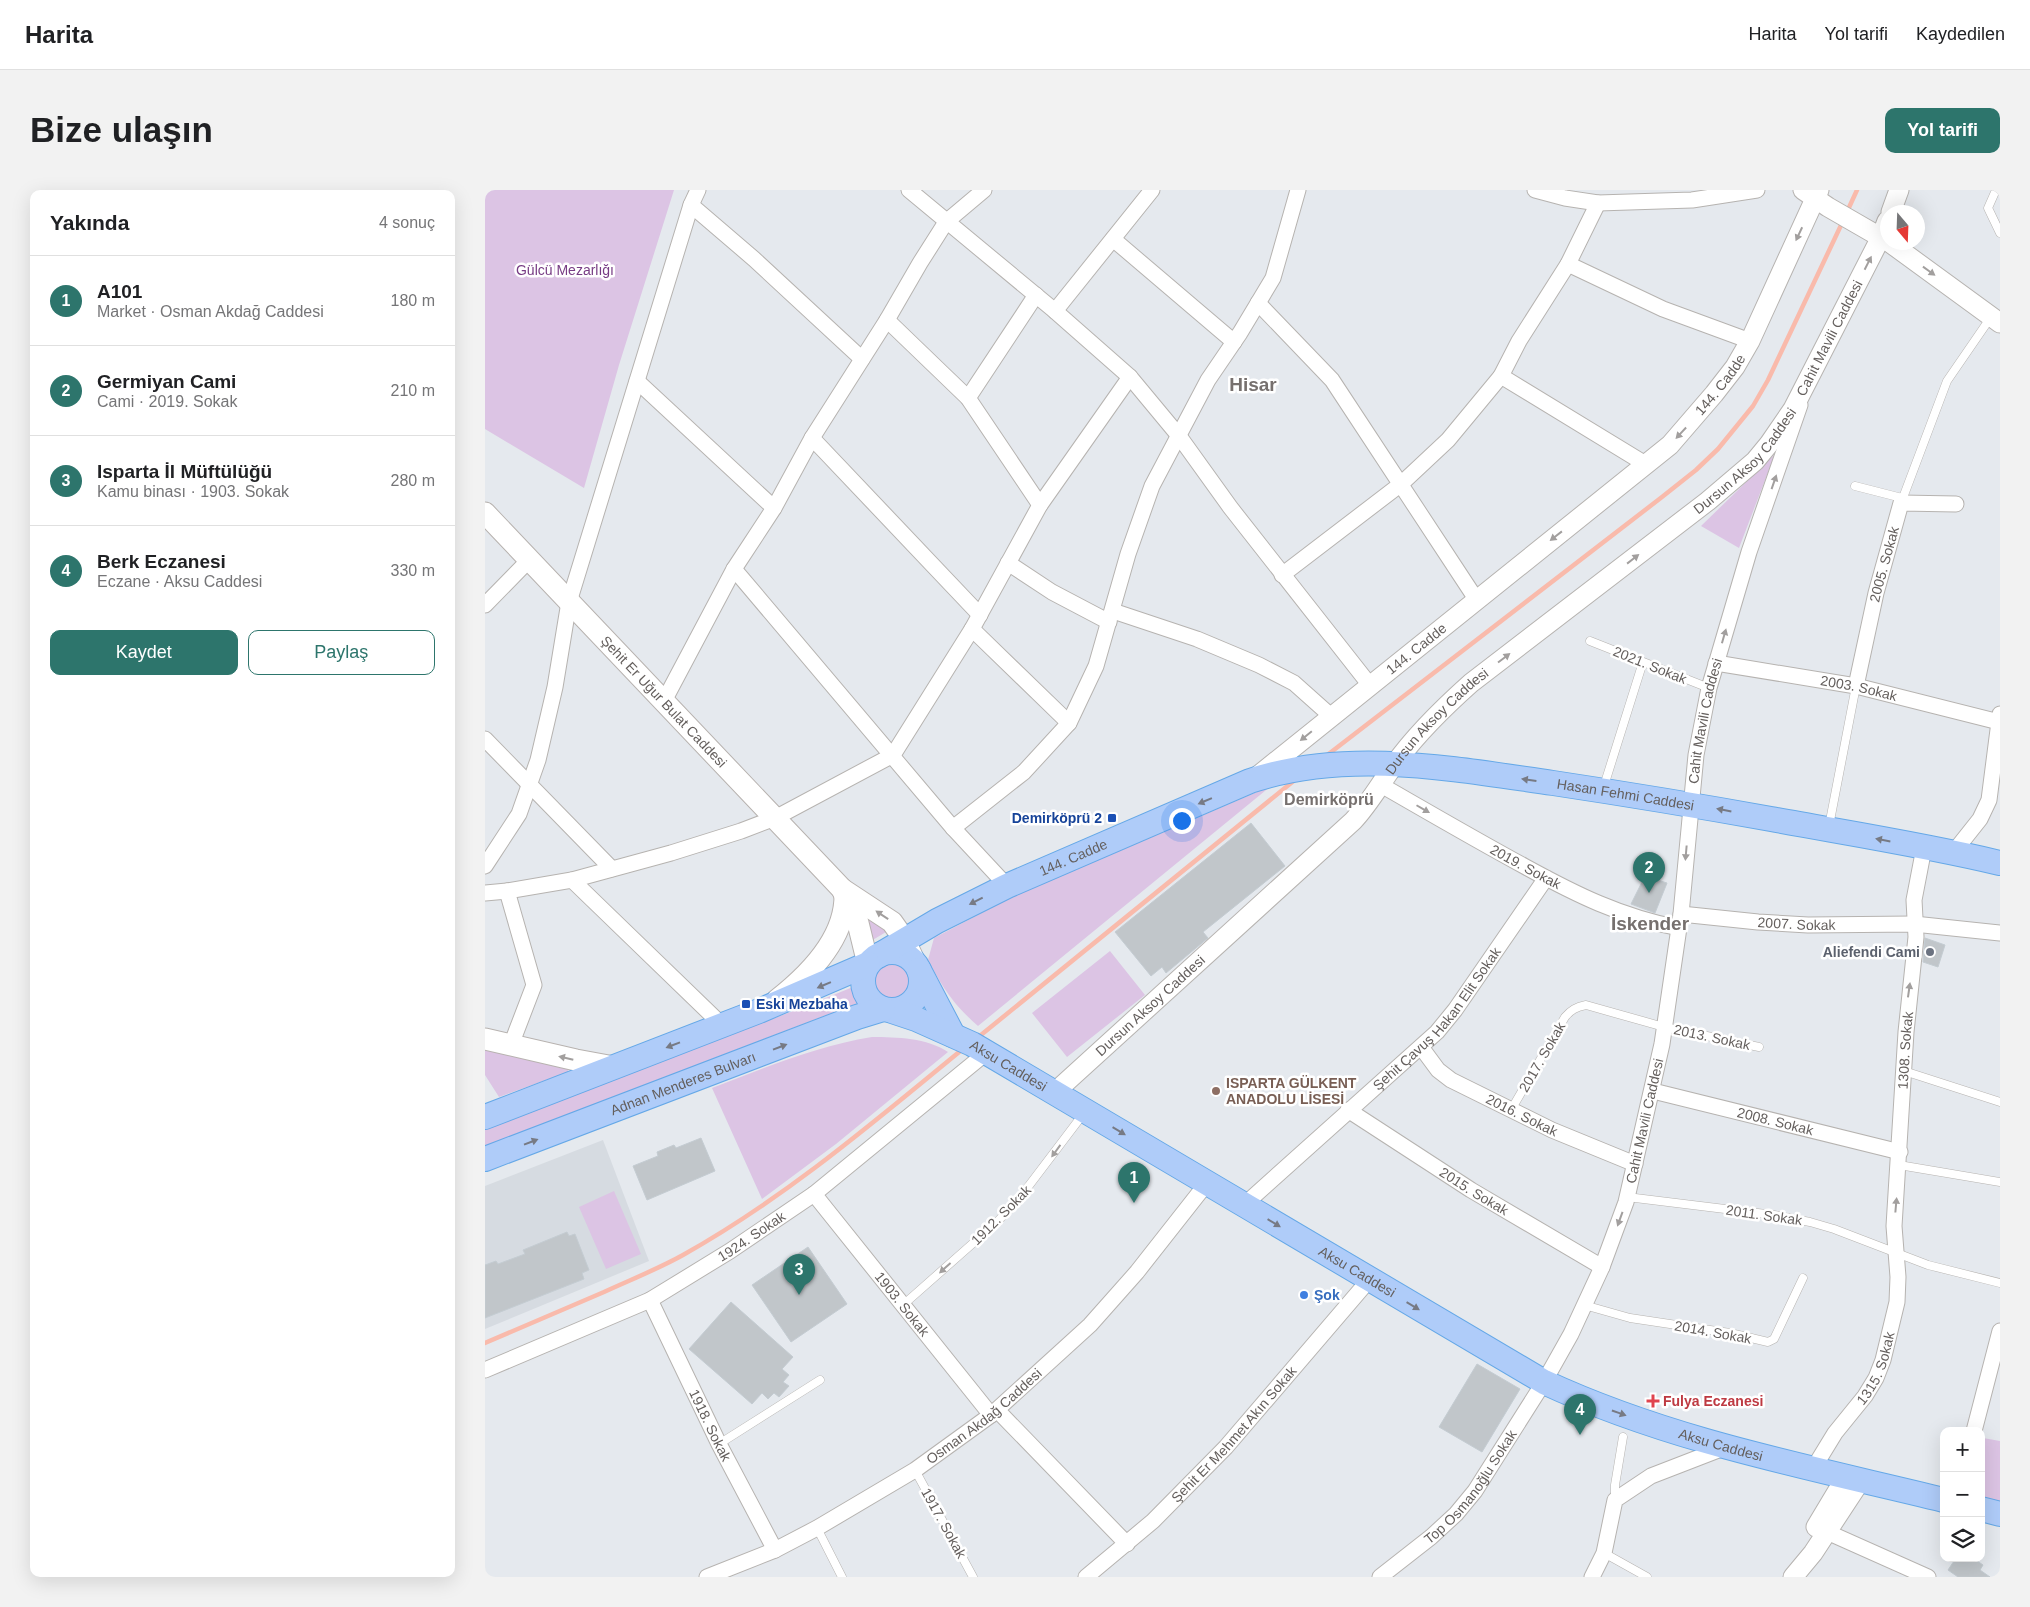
<!DOCTYPE html>
<html lang="tr">
<head>
<meta charset="utf-8">
<style>
	:root { --surface:#fff; --page:#f2f2f2; --text:#202124; --muted:#757577; --line:#e0e0e0; --accent:#2d756c }
	body { margin:0; font-family:Arial,sans-serif; background:var(--page); color:var(--text) }
	.controls { position:absolute; right:15px; bottom:15px; display:grid; overflow:hidden; border-radius:10px; box-shadow:0 5px 20px #0002 }
	.controls button { width:45px; height:45px; display:grid; place-items:center; padding:0; border:0; border-bottom:1px solid var(--line); background:var(--surface); color:var(--text); font:25px sans-serif }
	.compass { position:absolute; left:1395px; top:15px; width:45px; height:45px; border-radius:50%; background:var(--surface); box-shadow:0 5px 20px #0002; rotate:161deg }
	.you { position:absolute; left:696px; top:630px; width:18px; height:18px; margin:-12px; border:4px solid #fff; border-radius:50%; background:#1a73e8; box-shadow:0 0 0 8px #1a73e833 }
	.badge { display:grid; place-items:center; width:32px; height:32px; border-radius:50%; background:var(--accent); color:#fff; font-size:16px; font-weight:700 }
	.pin { position:absolute; translate:-50% -41px; filter:drop-shadow(0 1px 2px #0008) }
	.pin::after { content:''; position:absolute; top:26px; width:18px; height:15px; background:inherit; clip-path:polygon(0 0,100% 0,50% 100%) }
	.list { margin:0; padding:0; list-style:none }
	h2 { display:flex; justify-content:space-between; align-items:center; height:65px; margin:0; padding:0 20px; font-size:21px }
	h2 small { font-size:16px; font-weight:400; color:var(--muted) }
	.list li { display:grid; grid-template-columns:32px 1fr auto; gap:15px; align-items:center; box-sizing:border-box; height:90px; padding:0 20px; border-top:1px solid var(--line) }
	.list b { display:block; font-size:19px; white-space:nowrap }
	.list p { margin:0; font-size:16px; white-space:nowrap; color:var(--muted) }
	.list em { font-size:16px; font-style:normal; color:var(--muted) }
	.actions { display:flex; gap:10px; padding:15px 20px }
	.actions a { flex:1; padding:11px 0; border:1px solid var(--accent); border-radius:10px; text-align:center; font-size:18px; color:var(--accent) }
	.actions .main { background:var(--accent); color:#fff }
	.icon { flex:none; width:28px; height:28px; fill:none; stroke:currentColor; stroke-width:2; stroke-linecap:round; stroke-linejoin:round }
	.map { position:relative; flex:none; width:1515px; height:1387px; overflow:hidden; border-radius:10px }
	header { display:flex; align-items:center; gap:30px; box-sizing:border-box; height:70px; padding:0 25px; background:var(--surface); border-bottom:1px solid var(--line) }
	header strong { font-size:24px }
	nav { display:flex; gap:28px; margin-inline-start:auto; font-size:18px }
	.intro { display:flex; align-items:center; justify-content:space-between; box-sizing:border-box; height:120px; padding:0 30px }
	h1 { margin:0; font-size:35px }
	.button { padding:12px 22px; border-radius:10px; background:var(--accent); color:#fff; font-size:18px; font-weight:700 }
	main { display:flex; gap:30px; padding:0 30px }
	aside { flex:1; background:var(--surface); border-radius:10px; box-shadow:0 5px 20px #0002 }
	.map>svg:first-child { display:block }
	.education { fill:#d6dbe1 }
	.green { fill:#dcc4e4 }
	.lines { fill:none; stroke-linecap:round; stroke-linejoin:round }
	.stream { stroke:#f9baab; stroke-width:4.5 }
	.building { fill:#c1c6ca; stroke:#c4ccd2 }
	.service-casing { stroke:#b6b3b0; stroke-width:9 }
	.minor-casing { stroke:#b6b3b0; stroke-width:17 }
	.tertiary-casing { stroke:#b6b3b0; stroke-width:21 }
	.secondary-casing { stroke:#b7b2af; stroke-width:23 }
	.primary-casing { stroke:#65a8e7; stroke-width:26 }
	.service { stroke:#fff; stroke-width:8 }
	.minor { stroke:#fff; stroke-width:15 }
	.tertiary { stroke:#fff; stroke-width:19 }
	.secondary { stroke:#fff; stroke-width:21 }
	.primary { stroke:#afccf9; stroke-width:24 }
	.oneway { fill:#a29f9e }
	.oneway2 { fill:#777a84 }
	.transit-dot { fill:#1a4fb4; stroke:#fff; stroke-width:2 }
	.worship-dot { fill:#6b7280; stroke:#fff; stroke-width:2 }
	.education-dot { fill:#8d6e63; stroke:#fff; stroke-width:2 }
	.shop-dot { fill:#3f7fe0; stroke:#fff; stroke-width:2 }
	.health-dot { fill:#e0444e; stroke:#fff; stroke-width:2 }
	.labels { text-anchor:middle; dominant-baseline:central; stroke-width:5; stroke-linejoin:round; paint-order:stroke }
	.park-label { font-size:14px; fill:#773c84; stroke:#fff }
	.street-label { font-size:14px; fill:#645f5d; stroke:#fff }
	.transit-label { font-size:14px; font-weight:bold; fill:#164399; stroke:#fff; text-anchor:end }
	.worship-label { font-size:14px; font-weight:bold; fill:#5b616d; stroke:#fff; text-anchor:end }
	.education-label { font-size:14px; font-weight:bold; fill:#785e54; stroke:#fff; text-anchor:start }
	.shop-label { font-size:14px; font-weight:bold; fill:#366cbe; stroke:#fff; text-anchor:start }
	.health-label { font-size:14px; font-weight:bold; fill:#be3a42; stroke:#fff; text-anchor:start }
	.quarter-label { font-size:16px; font-weight:bold; fill:#76706e; stroke:#fff }
	.district-label { font-size:19px; font-weight:bold; fill:#76706e; stroke:#fff }
</style>
</head>
<body>
<header>
<strong>Harita</strong>
<nav><a>Harita</a><a>Yol tarifi</a><a>Kaydedilen</a></nav>
</header>
<div class="intro"><h1>Bize ulaşın</h1><a class="button">Yol tarifi</a></div>
<main>
<aside>
<h2>Yakında<small>4 sonuç</small></h2>
<ul class="list">
<li><span class="badge">1</span><div><b>A101</b><p>Market · Osman Akdağ Caddesi</p></div><em>180 m</em></li>
<li><span class="badge">2</span><div><b>Germiyan Cami</b><p>Cami · 2019. Sokak</p></div><em>210 m</em></li>
<li><span class="badge">3</span><div><b>Isparta İl Müftülüğü</b><p>Kamu binası · 1903. Sokak</p></div><em>280 m</em></li>
<li><span class="badge">4</span><div><b>Berk Eczanesi</b><p>Eczane · Aksu Caddesi</p></div><em>330 m</em></li>
</ul>
<div class="actions"><a class="main">Kaydet</a><a>Paylaş</a></div>
</aside>
<div class="map">
<svg width="1515" height="1387" viewBox="0 0 1515 1387">
	<rect width="100%" height="100%" fill="#e5e9ee"/>
	<path class="education" d="M118 950 164 1071 0 1139V996Z"/>
	<path class="green" d="M0 0H189L134 175 99 298 0 239Z
		M1290 264 1254 358 1216 336Z
		M786 596 493 836C468 814 458 798 443 770L449 748 527 707Z
		M373 715 402 740 401 742 386 751Z
		M625 761 660 805 582 867 547 823Z
		M387 792a19 19 0 1 1 38 0a19 19 0 1 1-38 0Z
		M368 797H370L374 811 373 813 0 956V939L321 816Z
		M387 847C412 847 442 848 463 862L351 954 277 1009 227 898C280 878 331 856 387 847Z
		M0 856 83 878V882L14 907 0 885Z
		M129 1001 156 1064 121 1079 94 1017Z
		M1498 1248 1515 1251V1322L1496 1318V1255Z"/>
	<g class="lines">
		<path class="stream" d="M1361 24 1372 0
			M841 566 1177 307 1211 280 1233 259 1268 216 1283 190 1358 31
			M491 849 811 589
			M0 1153C40 1136 79 1119 119 1102 145 1090 173 1079 198 1065 300 1008 389 932 479 858"/>
	</g>
	<path class="building" d="M766 633 800 676 718 742 723 748 681 783 677 777 666 786 630 742Z
		M1160 686 1182 693 1170 723 1146 714Z
		M1440 748 1460 755 1453 777 1438 772Z
		M216 948 230 981 162 1010 148 976 173 966 172 962 189 955 191 958Z
		M82 1042 84 1046 90 1044 104 1080 97 1083 99 1089 0 1128V1075L11 1071 13 1074 40 1064 38 1060Z
		M323 1057 362 1114 306 1152 267 1095Z
		M246 1112 308 1167 297 1179 304 1185 298 1192 304 1196 294 1207 289 1203 283 1209 277 1203 267 1214 204 1159Z
		M992 1174 1035 1199 997 1262 954 1237Z
		M1471 1368H1488L1498 1375 1495 1380 1505 1387H1473L1463 1380Z"/>
	<g class="lines">
		<g class="service-casing">
			<path id="service" d="M1511 0 1503 18 1515 43
				M1370 296 1417 308
				M1416 313 1462 191 1506 127
				M1105 451 1224 498
				M1118 599 1158 472
				M1344 636 1371 496
				M1419 881 1515 912
				M1026 920 1080 827C1086 820 1091 817 1101 815L1179 837 1274 857
				M1414 975 1515 992
				M1142 1007 1289 1025 1325 1032 1349 1039 1443 1075 1515 1093
				M418 1115 512 1032 533 1010 599 923
				M1099 1115 1145 1128 1245 1143 1283 1152 1289 1149 1318 1088
				M234 1254 335 1190
				M430 1280 488 1387
				M1130 1310V1295L1138 1247
				M332 1338 357 1387
				M1119 1363 1162 1387"/>
		</g>
		<g class="minor-casing">
			<g id="minor">
				<path d="M424 0 570 121 645 187 694 246 745 317 884 494"/>
				<path d="M1050 0 1080 8 1113 13 1207 10 1272 0"/>
				<path d="M206 15 269 69 377 169"/>
				<path d="M628 49 749 152"/>
				<path d="M1083 74 1178 119 1265 151"/>
				<path d="M773 113 847 190 991 409"/>
				<path d="M570 121 667 0"/>
				<path d="M402 130 483 208 555 315"/>
				<path d="M1016 186 1162 275"/>
				<path d="M152 191 289 318"/>
				<path d="M483 208 551 105"/>
				<path d="M327 248 495 425"/>
				<path d="M523 373 567 402 624 432"/>
				<path d="M249 379 468 638 522 696"/>
				<path d="M797 385 916 294 963 250 1016 186 1034 151 1083 74 1113 13"/>
				<path d="M0 415 44 370"/>
				<path d="M628 421 712 449 774 475 809 493 846 526"/>
				<path d="M487 439 584 533"/>
				<path id="s1" d="M1231 473 1371 496 1514 532"/>
				<path id="s2" d="M1371 496 1391 403 1416 313 1471 314"/>
				<path d="M179 511 249 379 289 318 327 248 402 130 435 73 461 32 499 0"/>
				<path d="M0 549 127 679"/>
				<path id="s3" d="M896 595C943 622 991 650 1039 676 1090 704 1136 727 1194 738"/>
				<path d="M468 638 539 582 584 533 611 476 643 364 667 296 723 190 755 143 788 88 813 0"/>
				<path d="M1468 663 1495 629 1504 610 1515 524"/>
				<path d="M0 676 34 624 53 570 70 497 84 412 206 15 213 0"/>
				<path d="M87 690 238 836"/>
				<path d="M22 701 49 795 26 855"/>
				<path d="M0 703 22 701 87 690 186 663 256 641 290 628 408 565 487 439 555 315 645 187"/>
				<path id="s4" d="M1196 724 1273 732 1323 735 1429 734 1515 743"/>
				<path id="s5" d="M936 857 953 880 966 890 1067 940 1150 974"/>
				<path id="s6" d="M1168 901 1415 962"/>
				<path id="s7" d="M863 920 986 1000 1117 1077"/>
				<path id="s8" d="M329 1004 506 1225"/>
				<path id="s9" d="M759 1015 952 842 970 820 1061 688"/>
				<path id="s10" d="M165 1110 234 1254 290 1360"/>
				<path id="s11" d="M0 1180 165 1110 245 1061 329 1004 501 863"/>
				<path d="M512 1220 642 1354"/>
				<path d="M1489 1241 1515 1141"/>
				<path id="s12" d="M1328 1279 1350 1243 1380 1206 1391 1188 1398 1170 1412 1112 1413 1087 1409 1036 1421 842 1431 747 1429 710 1439 658"/>
				<path d="M1333 1338 1443 1387"/>
				<path id="s13" d="M222 1387 290 1360 332 1338 430 1280 506 1225 605 1135 652 1082 722 993"/>
				<path id="s14" d="M601 1387 668 1331 741 1257 884 1090"/>
				<path id="s15" d="M895 1387 946 1347 971 1324 990 1301 1059 1192 1086 1144 1117 1077 1141 1012 1177 854 1196 724 1211 565 1224 498 1264 362 1315 215"/>
				<path d="M1107 1387 1119 1363 1130 1310 1166 1286 1241 1257"/>
			</g>
		</g>
		<g class="tertiary-casing">
			<g id="tertiary">
				<path d="M1318 0 1343 17 1402 51"/>
				<path d="M1406 22 1414 0"/>
				<path d="M1404 52 1515 133"/>
				<path id="s16" d="M769 589 1185 255 1229 204 1250 177 1265 151 1334 0"/>
				<path id="s17" d="M569 903 868 631C884 614 895 594 909 575 931 544 958 518 986 493L1223 311 1270 271 1284 254 1308 219 1396 47 1402 31"/>
				<path d="M1331 1337 1361 1287"/>
				<path d="M1308 1387 1328 1363 1376 1290"/>
			</g>
		</g>
		<g class="secondary-casing">
			<g id="secondary">
				<path id="s18" d="M0 323 357 699"/>
				<path d="M383 774 373 733 357 699 407 732 419 749 433 779"/>
				<path d="M292 810C324 785 361 747 360 704"/>
				<path d="M0 849 91 870 129 877"/>
			</g>
		</g>
		<g class="primary-casing">
			<g id="primary">
				<circle cx="407" cy="791" r="29"/>
				<path id="s19" d="M393 766 452 731 522 696 765 591C862 558 969 579 1068 593 1141 604 1214 616 1286 629 1362 643 1440 655 1515 673"/>
				<path d="M434 780 468 845"/>
				<path id="s20" d="M407 821 431 829 487 854 1059 1192C1186 1251 1324 1277 1459 1310"/>
				<path d="M0 927 274 821 383 774"/>
				<path id="s21" d="M0 969 372 827 398 819"/>
				<path d="M1496 1319 1515 1324"/>
			</g>
		</g>
		<use href="#service" class="service"/>
		<use href="#minor" class="minor"/>
		<use href="#tertiary" class="tertiary"/>
		<use href="#secondary" class="secondary"/>
		<use href="#primary" class="primary"/>
	</g>
	<defs><path id="oneway-solid" d="M-6-.8H1V-3.2L6.5 0L1 3.2V.8H-6Z" transform="scale(1.25)"/></defs>
	<g class="oneway">
		<use href="#oneway-solid" transform="translate(1314 44) rotate(115)"/>
		<use href="#oneway-solid" transform="translate(1383 73) rotate(-63)"/>
		<use href="#oneway-solid" transform="translate(1444 81) rotate(36)"/>
		<use href="#oneway-solid" transform="translate(1196 243) rotate(133)"/>
		<use href="#oneway-solid" transform="translate(1289 292) rotate(-71)"/>
		<use href="#oneway-solid" transform="translate(1071 346) rotate(142)"/>
		<use href="#oneway-solid" transform="translate(1148 369) rotate(-38)"/>
		<use href="#oneway-solid" transform="translate(1239 446) rotate(-74)"/>
		<use href="#oneway-solid" transform="translate(1019 468) rotate(-37)"/>
		<use href="#oneway-solid" transform="translate(821 546) rotate(141)"/>
		<use href="#oneway-solid" transform="translate(938 619) rotate(30)"/>
		<use href="#oneway-solid" transform="translate(1201 663) rotate(95)"/>
		<use href="#oneway-solid" transform="translate(397 725) rotate(-146)"/>
		<use href="#oneway-solid" transform="translate(1424 800) rotate(-82)"/>
		<use href="#oneway-solid" transform="translate(81 868) rotate(-167)"/>
		<use href="#oneway-solid" transform="translate(571 961) rotate(126)"/>
		<use href="#oneway-solid" transform="translate(1411 1015) rotate(-85)"/>
		<use href="#oneway-solid" transform="translate(1135 1029) rotate(110)"/>
		<use href="#oneway-solid" transform="translate(460 1078) rotate(138)"/>
	</g>
	<g class="oneway2">
		<use href="#oneway-solid" transform="translate(1044 590) rotate(-172)"/>
		<use href="#oneway-solid" transform="translate(720 611) rotate(157)"/>
		<use href="#oneway-solid" transform="translate(1239 620) rotate(-169)"/>
		<use href="#oneway-solid" transform="translate(1398 650) rotate(-169)"/>
		<use href="#oneway-solid" transform="translate(491 711) rotate(153)"/>
		<use href="#oneway-solid" transform="translate(339 795) rotate(157)"/>
		<use href="#oneway-solid" transform="translate(188 855) rotate(159)"/>
		<use href="#oneway-solid" transform="translate(295 857) rotate(-21)"/>
		<use href="#oneway-solid" transform="translate(634 941) rotate(31)"/>
		<use href="#oneway-solid" transform="translate(46 952) rotate(-21)"/>
		<use href="#oneway-solid" transform="translate(789 1033) rotate(31)"/>
		<use href="#oneway-solid" transform="translate(928 1116) rotate(31)"/>
		<use href="#oneway-solid" transform="translate(1134 1223) rotate(19)"/>
	</g>
	<g class="transit-dot">
		<rect x="622" y="623" width="10" height="10" rx="2.5"/>
		<rect x="256" y="809" width="10" height="10" rx="2.5"/>
	</g>
	<circle class="worship-dot" cx="1445" cy="762" r="5"/>
	<circle class="education-dot" cx="731" cy="901" r="5"/>
	<circle class="shop-dot" cx="819" cy="1105" r="5"/>
	<path class="health-dot" d="M1165.5 1203.5h5v5h5v5h-5v5h-5v-5h-5v-5h5z"/>
	<g class="labels">
		<g class="park-label">
			<text x="80" y="80">Gülcü Mezarlığı</text>
		</g>
		<g class="street-label">
			<text stroke="none"><textPath href="#s17" startOffset="1091">Cahit Mavili Caddesi</textPath></text>
			<text stroke="none"><textPath href="#s16" startOffset="612">144. Cadde</textPath></text>
			<text stroke="none"><textPath href="#s17" startOffset="940">Dursun Aksoy Caddesi</textPath></text>
			<text stroke="none"><textPath href="#s2" startOffset="125">2005. Sokak</textPath></text>
			<text stroke="none"><textPath href="#s16" startOffset="208">144. Cadde</textPath></text>
			<text transform="translate(1165 475) rotate(22)">2021. Sokak</text>
			<text stroke="none"><textPath href="#s1" startOffset="145">2003. Sokak</textPath></text>
			<text stroke="none"><textPath href="#s18" startOffset="260">Şehit Er Uğur Bulat Caddesi</textPath></text>
			<text stroke="none"><textPath href="#s15" startOffset="944">Cahit Mavili Caddesi</textPath></text>
			<text stroke="none"><textPath href="#s17" startOffset="535">Dursun Aksoy Caddesi</textPath></text>
			<text stroke="none"><textPath href="#s19" startOffset="791">Hasan Fehmi Caddesi</textPath></text>
			<text stroke="none"><textPath href="#s19" startOffset="219">144. Cadde</textPath></text>
			<text stroke="none"><textPath href="#s3" startOffset="166">2019. Sokak</textPath></text>
			<text stroke="none"><textPath href="#s4" startOffset="116">2007. Sokak</textPath></text>
			<text stroke="none"><textPath href="#s17" startOffset="130">Dursun Aksoy Caddesi</textPath></text>
			<text stroke="none"><textPath href="#s9" startOffset="269">Şehit Çavuş Hakan Elit Sokak</textPath></text>
			<text transform="translate(1227 847) rotate(12)">2013. Sokak</text>
			<text stroke="none"><textPath href="#s12" startOffset="442">1308. Sokak</textPath></text>
			<text transform="translate(1057 867) rotate(-60)">2017. Sokak</text>
			<text stroke="none"><textPath href="#s20" startOffset="129">Aksu Caddesi</textPath></text>
			<text stroke="none"><textPath href="#s21" startOffset="212">Adnan Menderes Bulvarı</textPath></text>
			<text stroke="none"><textPath href="#s5" startOffset="124">2016. Sokak</textPath></text>
			<text stroke="none"><textPath href="#s6" startOffset="126">2008. Sokak</textPath></text>
			<text stroke="none"><textPath href="#s15" startOffset="539">Cahit Mavili Caddesi</textPath></text>
			<text stroke="none"><textPath href="#s7" startOffset="150">2015. Sokak</textPath></text>
			<text transform="translate(516 1025) rotate(-45)">1912. Sokak</text>
			<text transform="translate(1279 1025) rotate(8)">2011. Sokak</text>
			<text stroke="none"><textPath href="#s11" startOffset="299">1924. Sokak</textPath></text>
			<text stroke="none"><textPath href="#s20" startOffset="534">Aksu Caddesi</textPath></text>
			<text stroke="none"><textPath href="#s8" startOffset="141">1903. Sokak</textPath></text>
			<text transform="translate(1228 1142) rotate(10)">2014. Sokak</text>
			<text stroke="none"><textPath href="#s12" startOffset="120">1315. Sokak</textPath></text>
			<text stroke="none"><textPath href="#s13" startOffset="322">Osman Akdağ Caddesi</textPath></text>
			<text stroke="none"><textPath href="#s10" startOffset="139">1918. Sokak</textPath></text>
			<text stroke="none"><textPath href="#s14" startOffset="206">Şehit Er Mehmet Akın Sokak</textPath></text>
			<text stroke="none"><textPath href="#s20" startOffset="939">Aksu Caddesi</textPath></text>
			<text stroke="none"><textPath href="#s15" startOffset="129">Top Osmanoğlu Sokak</textPath></text>
			<text transform="translate(459 1333) rotate(61)">1917. Sokak</text>
		</g>
		<g class="transit-label">
			<text x="617" y="628">Demirköprü 2</text>
			<text x="271" y="814" text-anchor="start">Eski Mezbaha</text>
		</g>
		<g class="worship-label">
			<text x="1435" y="762">Aliefendi Cami</text>
		</g>
		<g class="education-label">
			<text x="741" y="893">ISPARTA GÜLKENT<tspan x="741" dy="16">ANADOLU LİSESİ</tspan></text>
		</g>
		<g class="shop-label">
			<text x="829" y="1105">Şok</text>
		</g>
		<g class="health-label">
			<text x="1178" y="1211">Fulya Eczanesi</text>
		</g>
		<g class="quarter-label">
			<text x="844" y="609">Demirköprü</text>
		</g>
		<g class="district-label">
			<text x="768" y="194">Hisar</text>
			<text x="1165" y="733">İskender</text>
		</g>
	</g>
</svg>
<div class="controls">
<button>+</button>
<button>−</button>
<button><svg class="icon" aria-label="layers" viewBox="0 0 24 24"><path d="M12 4l9 5-9 5-9-5zM3 14l9 5 9-5"/></svg></button>
</div>
<svg class="compass" viewBox="-18 -18 36 36"><path d="M0-13l5 13h-10z" fill="#e53935"/><path d="M0 13l5-13h-10z" fill="#757577"/></svg>
<div class="you"></div>
<div class="pin badge" style="left:649px;top:1013px">1</div>
<div class="pin badge" style="left:1164px;top:703px">2</div>
<div class="pin badge" style="left:314px;top:1105px">3</div>
<div class="pin badge" style="left:1095px;top:1245px">4</div>
</div>
</main>
</body>
</html>
